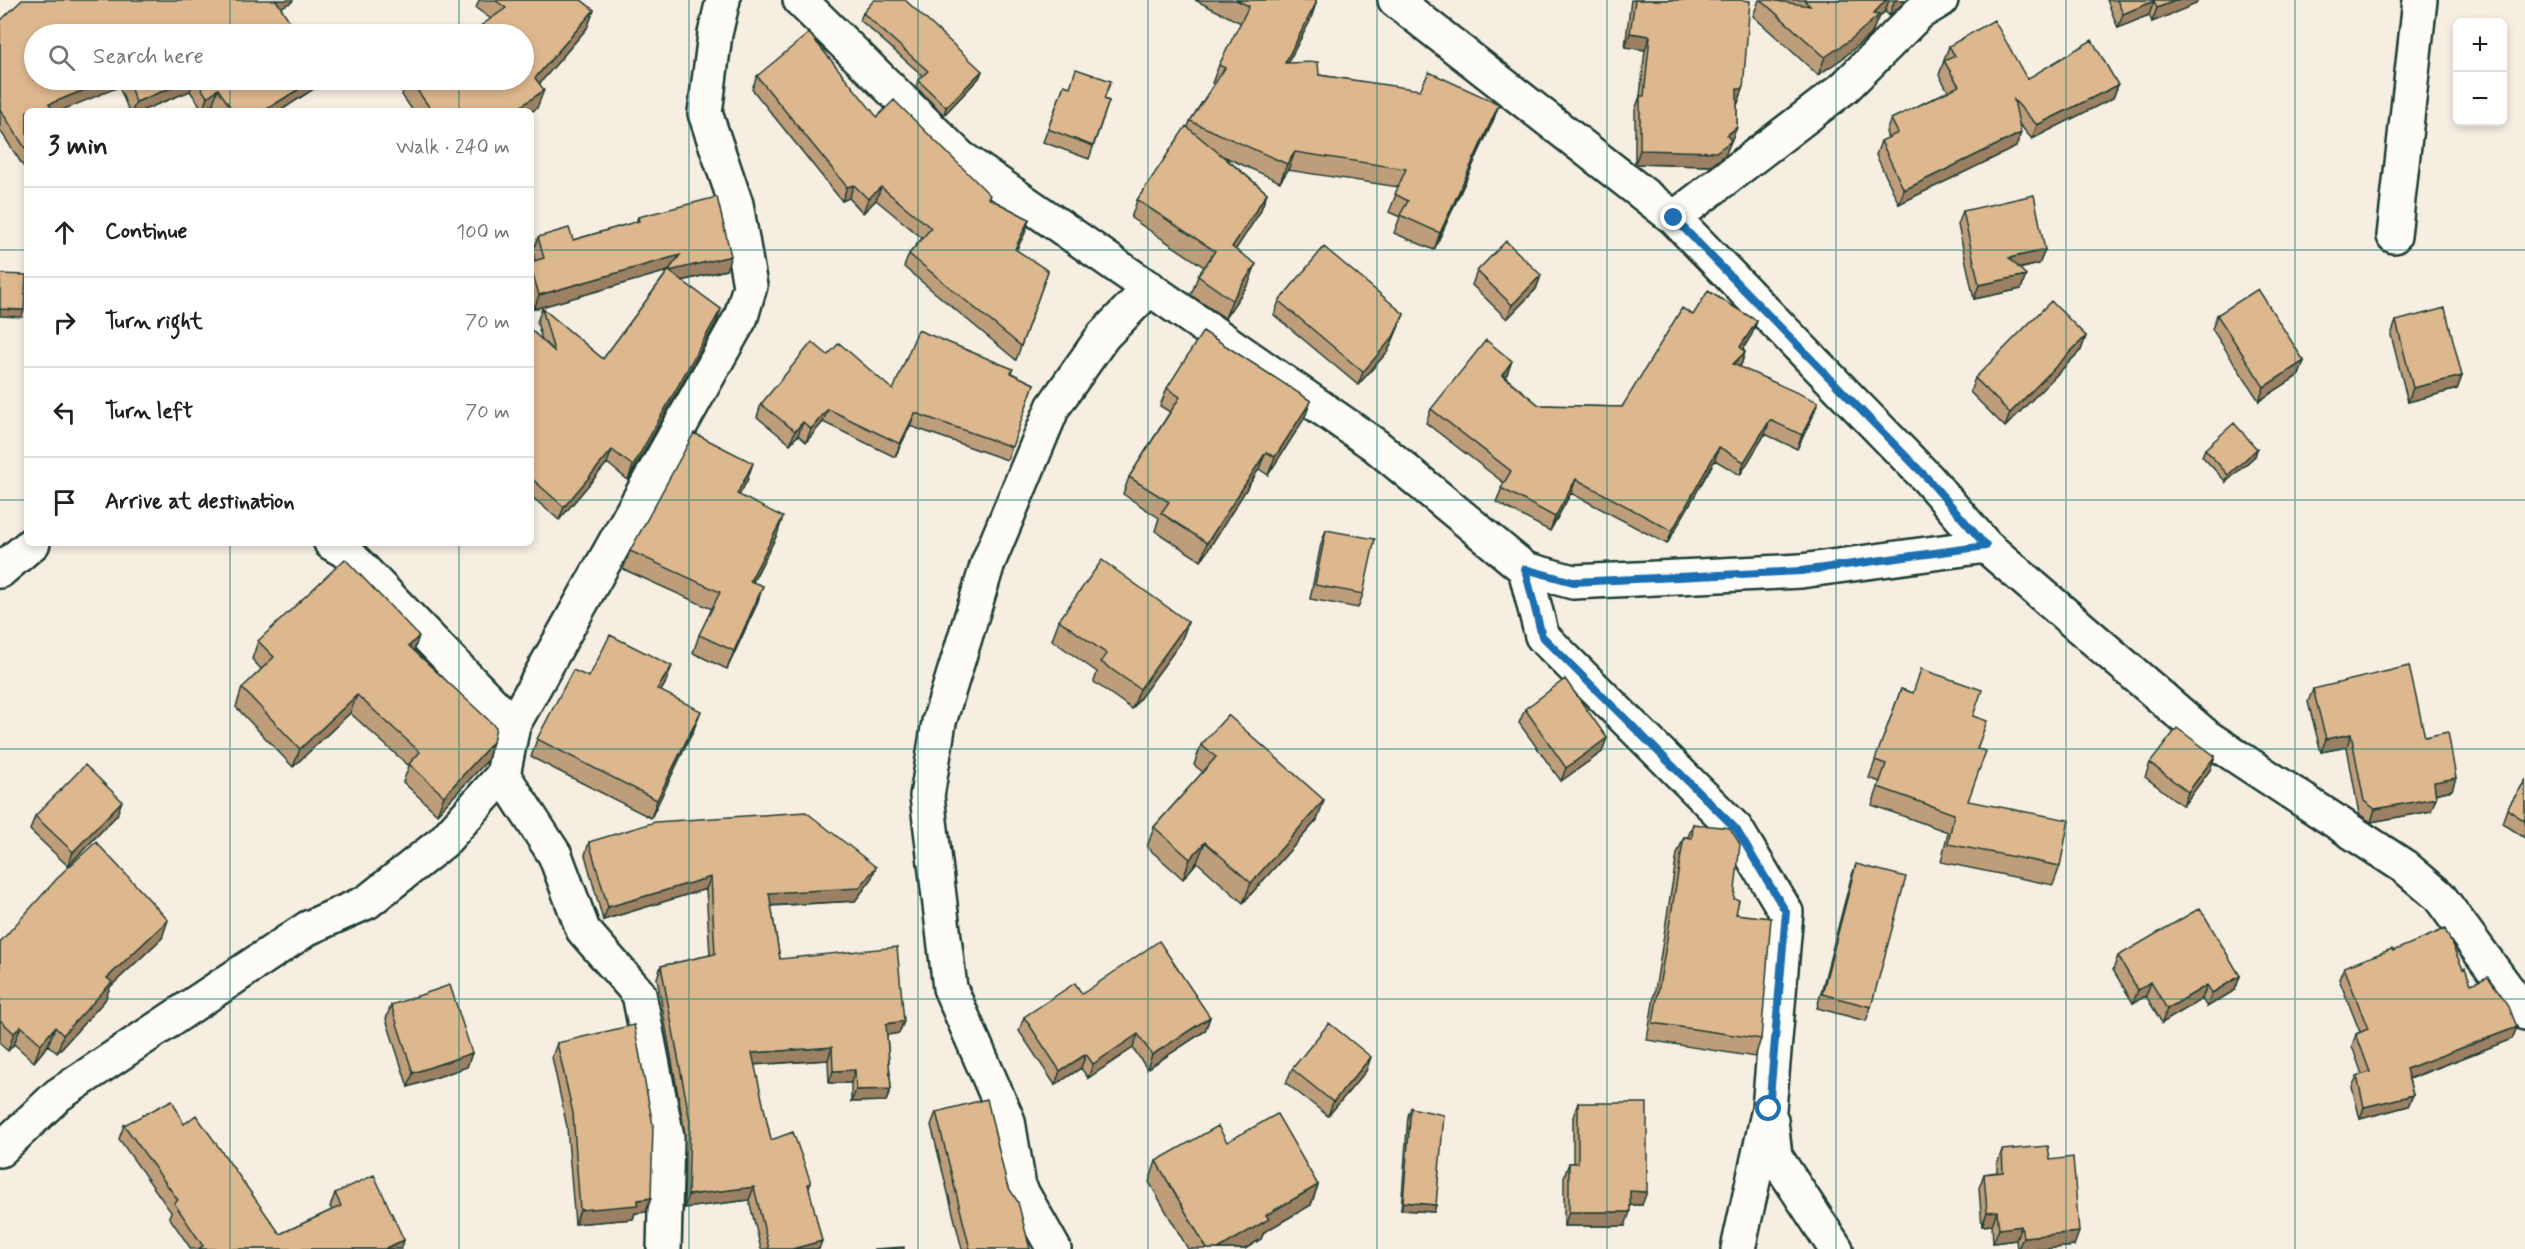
<!DOCTYPE html>
<html lang="en">
<head>
<meta charset="utf-8">
<style>
	:root { --surface:#fff; --page:#f6f6f6; --text:#202124; --muted:#757577; --line:#e0e0e0 }
	body { margin:0; font-family:Mynerve,sans-serif; background:var(--page); color:var(--text) }
	.controls { position:absolute; right:18px; top:18px; display:grid; overflow:hidden; border-radius:9px; box-shadow:0 3px 9px #0003 }
	.controls button { width:54px; height:54px; display:grid; place-items:center; padding:0; border:0; border-bottom:2px solid var(--line); background:var(--surface); color:var(--text); font:30px sans-serif }
	.stop { position:absolute; width:18px; height:18px; margin:-14px; border:4px solid #1f6fb2; border-radius:50%; background:#fff }
	.stop.end { background:#1f6fb2; border-color:#fff; box-shadow:0 2px 6px #0008 }
	.list { margin:0; padding:0; list-style:none }
	h2 { display:flex; justify-content:space-between; align-items:center; height:78px; margin:0; padding:0 24px; font-size:26px }
	h2 small { font-size:20px; font-weight:400; color:var(--muted) }
	.list li { display:grid; grid-template-columns:39px 1fr auto; gap:18px; align-items:center; box-sizing:border-box; height:90px; padding:0 24px; border-top:2px solid var(--line) }
	.list b { display:block; font-size:22px; white-space:nowrap }
	.list em { font-size:20px; font-style:normal; color:var(--muted) }
	.icon { flex:none; width:33px; height:33px; fill:none; stroke:currentColor; stroke-width:2; stroke-linecap:round; stroke-linejoin:round }
	.map { position:relative; flex:none; width:2525px; height:1249px; overflow:hidden }
	.search { position:absolute; background:var(--surface); box-shadow:0 3px 9px #0003; left:24px; top:24px; width:510px; height:66px; display:flex; align-items:center; gap:15px; box-sizing:border-box; padding:0 21px; border-radius:33px; color:var(--muted); font-size:22px }
	.panel { position:absolute; background:var(--surface); box-shadow:0 3px 9px #0003; left:24px; top:108px; width:510px; height:438px; border-radius:9px }
	.map>svg:first-child { display:block }
	.lines { fill:none; stroke-linecap:round; stroke-linejoin:round }
	.minor-casing { stroke:#1f3d34; stroke-width:38 }
	.minor { stroke:#fdfcf7; stroke-width:33 }
	.wall { fill:#be9d7a; stroke:#1f3d34; stroke-width:1.5 }
	.shaded-wall { fill:#9b8063; stroke:#1f3d34; stroke-width:1.5 }
	.building { fill:#ddb78e; stroke:#1f3d34; stroke-width:1.5 }
	.route { stroke:#1f6fb2; stroke-width:8 }
	.grid { fill:none; stroke:#0f766e; stroke-width:1.5; stroke-opacity:0.55 }
</style>
</head>
<body>
<div class="map">
<svg width="2525" height="1249" viewBox="0 0 2525 1249">
	<rect width="100%" height="100%" fill="#f7eee2"/>
	<filter id="ink" filterUnits="userSpaceOnUse"><feTurbulence type="fractalNoise" baseFrequency=".0167" numOctaves="2"/><feDisplacementMap in="SourceGraphic" scale="12" xChannelSelector="R" yChannelSelector="G"/><feConvolveMatrix kernelMatrix="1 2 1 2 8 2 1 2 1" color-interpolation-filters="sRGB"/></filter>
	<g filter="url(#ink)">
		<g class="lines">
			<g class="minor-casing">
				<path id="minor" d="M800 0 960 157 1375 445 1525 569 1542 636 1736 829 1786 912 1769 1109 1738 1249
					M1395 0 1674 218 1928 479 1986 546
					M1674 218 1845 87 1919 13 1941 0
					M2394 236 2420 0
					M331 543 345 551 513 725
					M1525 569 1573 582 1801 571 1986 546 2207 737 2405 867 2439 896 2525 1013
					M0 571 33 543
					M1771 1120 1775 1156 1836 1249
					M0 1150 58 1095 308 928 367 902 443 842 503 775
					M664 1249 667 1137 639 994 583 930 555 855 503 775 513 725 741 317 750 286 736 204 705 113 715 34 723 0
					M1054 1249 1019 1187 1008 1121 950 988 927 796 939 722 988 563 1053 407 1103 336 1150 288"/>
			</g>
			<use href="#minor" class="minor"/>
		</g>
		<path class="wall" d="M479 0H581L594 10 587 28 539 84 537 108 531 111H413L402 95 407 80H524L491 19 476 8Z
			M1195 0H1316V3L1310 21 1288 63 1319 75 1499 104 1493 121 1434 250 1394 233 1400 217 1389 212 1399 187 1288 170 1280 182 1223 156 1267 193 1260 212 1235 250 1249 283 1225 318 1191 295 1198 276 1204 267 1131 218 1137 200 1188 127 1190 121 1214 84 1212 83 1219 65 1241 23Z
			M1631 0H1741L1743 89 1738 103H1737V127L1725 155 1711 166 1635 164V110L1640 96 1645 50 1625 47Z
			M1759 0 1778 1 1776 0H1907L1889 16 1885 11 1877 20 1872 33 1843 58 1818 75 1753 16Z
			M2107 0H2198L2196 4 2152 22 2149 15 2118 28Z
			M292 2 34 80H321L318 86 280 111H219L213 103 203 110 190 91 141 111H129L119 87 27 111V172L0 130V21Z
			M863 13 982 71 979 78 944 115 916 87 918 80 923 76 860 20Z
			M1949 46 2027 79 2118 85 2113 98 2032 139 2020 125 2016 147 1899 204 1876 155 1881 141 1888 138 1886 132 1891 119 1948 91 1939 75Z
			M757 76 877 117 989 198 1029 219 1025 233 1016 250 1048 271 1016 360 904 267 909 254 922 238 876 200 863 213 849 198 842 201 752 89Z
			M1064 85 1109 101 1089 159 1043 142Z
			M1963 211 2045 250 2039 264 2019 269 2026 275 2021 289 1974 299 1958 225Z
			M638 217 726 270 682 281 721 309 716 323 628 480 607 463 559 520 531 496V330L542 340 537 322 542 308 603 359 668 271 534 309 531 299V262L535 261 533 251 538 237 573 240 636 222Z
			M1477 271 1541 275 1536 289 1507 319 1472 285Z
			M1279 301 1404 314 1388 351 1358 385 1274 315Z
			M1693 315 1757 321 1752 334 1743 349 1745 352 1741 365 1739 367 1813 416 1797 449 1765 434 1740 475 1715 460 1667 544 1571 493 1550 531 1496 502 1504 483 1426 423 1431 409 1507 374 1505 377 1539 405 1622 407Z
			M2217 315 2304 361 2299 375 2259 401 2212 329Z
			M2396 321 2462 376 2457 389 2408 402 2391 335Z
			M2086 336 2081 350 2005 427 1970 392 1975 378Z
			M828 355 893 390 1011 373 1034 384 1007 460 910 426 895 457 823 422 806 442 798 435 790 444 757 417 761 404Z
			M1167 388 1311 401 1304 419 1268 475 1259 469 1201 561 1155 531 1159 518 1123 494 1129 477 1170 412 1160 406Z
			M2205 449H2257L2255 456 2226 482 2202 456Z
			M747 481 739 495 777 535 753 582 757 604 727 669 693 653 699 635 712 609 623 569 630 551Z
			M1326 530 1363 594 1358 608 1310 599 1321 544Z
			M1059 620 1188 622 1181 642 1132 709 1094 682 1097 672 1052 640Z
			M258 641 414 651 493 742 487 761 437 814 403 782 409 766 350 713 293 767 236 707 242 688 262 670 252 659Z
			M665 684 661 691 694 729 651 818 531 757 537 739Z
			M1901 689 1973 716 1977 749 1968 801 2060 866 2053 885 1941 862 1948 832 1872 805 1880 782 1869 778Z
			M2313 689 2425 737 2452 790 2435 794 2431 811 2371 822 2359 814 2347 747 2321 752 2308 702Z
			M1525 709 1602 752 1561 781 1519 723Z
			M1201 745 1324 800 1317 820 1243 903 1197 862 1183 879 1147 847 1154 827 1203 772 1194 765Z
			M2215 756 2210 770 2183 806 2145 777 2150 763Z
			M2525 781V838L2502 823 2507 809Z
			M117 815 68 866 30 830 35 816Z
			M1693 824 1734 899 1761 1039 1755 1057 1647 1040 1677 854 1684 837H1688Z
			M589 842 871 880 855 901 771 906 780 959 904 1021 899 1033 887 1035 891 1089 886 1101 851 1102V1083H829L828 1060 754 1065 771 1140 811 1183 809 1188 819 1249H761L749 1200 684 1208 685 1134 657 978 661 966 710 955 706 889 603 920 585 855Z
			M1856 864 1871 1007 1866 1021 1817 1008 1851 878Z
			M162 938 110 987 105 1000 57 1053 48 1045 34 1062 14 1044 8 1051 0 1044V942Z
			M2393 951 2463 969 2471 984 2517 1027 2512 1039 2409 1079 2413 1095 2408 1106 2360 1119 2352 1087 2357 1076 2362 1074 2352 1046 2356 1034 2360 1032 2339 979 2344 967Z
			M2118 956 2240 976 2235 990 2207 1007 2202 999 2162 1023 2146 996 2133 1003 2113 970Z
			M1082 994 1210 1017 1205 1031 1147 1069 1133 1048 1088 1078 1081 1068 1055 1085 1019 1031 1024 1017Z
			M391 1005 472 1053 467 1067 408 1087 386 1019Z
			M557 1043 651 1198 646 1212 635 1213 633 1219 575 1224 567 1127 552 1057Z
			M1292 1069 1366 1071 1328 1116 1286 1083Z
			M1578 1103 1642 1205H1630L1625 1226H1564V1177L1569 1163H1573V1117Z
			M1411 1108 1436 1205 1434 1212 1401 1210 1408 1116Z
			M936 1112 1007 1185 1030 1249H962L931 1125Z
			M184 1124 280 1234 332 1210 330 1207 335 1193 404 1240 401 1249H191L169 1217 171 1212 119 1139 124 1125Z
			M1227 1142 1318 1185 1311 1205 1264 1232 1261 1239 1245 1249H1188L1149 1182 1156 1161Z
			M2002 1150 2050 1160 2074 1246 2044 1249H2017L2016 1240 1993 1243 1992 1225 1982 1226 1979 1188 1984 1174 1997 1172V1164Z"/>
		<path class="shaded-wall" d="M275 0H293L292 2 270 13Z
			M1886 0H1889L1885 11 1877 20 1872 33 1843 58 1818 75 1825 57 1873 14Z
			M1895 0H1907L1889 16Z
			M2177 0H2198L2196 4 2152 22 2157 8Z
			M2154 1 2149 15 2118 28 2123 14Z
			M1316 3 1310 21 1278 81 1285 63Z
			M594 10 587 28 529 96 535 78Z
			M1630 33 1650 36 1645 50 1625 47Z
			M982 71 979 78 944 115 946 107Z
			M109 80H122L119 87 60 111H47L49 104Z
			M190 80H194L190 91 141 111H132L136 102Z
			M313 80H321L318 86 280 111H264Z
			M2118 85 2113 98 2032 139 2037 125Z
			M218 89 213 103 203 110 207 97Z
			M1737 89H1743L1738 103H1732Z
			M544 90 537 108 531 112V111H514Z
			M1499 104 1493 121 1434 250 1440 233Z
			M1737 127 1725 155 1711 166 1635 164 1640 150 1727 135Z
			M2021 133 2016 147 1899 204 1904 190Z
			M1295 152 1288 170 1280 182 1287 164Z
			M854 185 849 198 842 201 847 187Z
			M881 187 876 200 863 213 868 199Z
			M1267 193 1260 212 1225 266 1232 247Z
			M1029 219 1025 233 1010 263 1015 249Z
			M2045 250 2039 264 2003 272 2009 258Z
			M680 255 675 269 534 309 539 295Z
			M731 256 726 270 664 285 669 271Z
			M1256 264 1249 283 1225 318 1232 300Z
			M1541 275 1536 289 1507 319 1512 305Z
			M2026 275 2021 289 1974 299 1979 285Z
			M0 309 24 310 22 317 0 316Z
			M721 309 716 323 628 480 633 466Z
			M1404 314 1388 351 1358 385 1363 372Z
			M1757 321 1752 334 1736 360 1740 347Z
			M2086 336 2081 350 2005 427 2010 413Z
			M1745 352 1741 365 1728 377 1733 364Z
			M1512 361 1507 374 1497 388 1502 375Z
			M2304 361 2299 375 2259 401 2264 387Z
			M2462 376 2457 389 2408 402 2413 388Z
			M1311 401 1304 419 1268 475 1275 457Z
			M1818 402 1813 416 1797 449 1802 435Z
			M828 409 823 422 806 442 811 429Z
			M915 413 910 426 895 457 900 444Z
			M1770 420 1765 434 1740 475 1744 462Z
			M803 422 798 435 790 444 795 431Z
			M1719 447 1715 460 1667 544 1672 531Z
			M2257 449 2255 456 2226 482 2228 475Z
			M612 450 607 463 559 520 564 507Z
			M1266 452 1259 469 1201 561 1207 543Z
			M753 463 747 481 731 511 737 494Z
			M1576 479 1571 493 1550 531 1555 517Z
			M783 517 777 535 744 598 750 581Z
			M763 586 757 604 727 669 734 651Z
			M1188 622 1181 642 1132 709 1140 689Z
			M419 636 413 654 409 646Z
			M672 666 665 684 651 707 657 689Z
			M357 695 350 713 293 767 300 749Z
			M701 711 694 729 651 818 657 800Z
			M2351 734 2347 747 2321 752 2326 739Z
			M1607 738 1602 752 1561 781 1566 768Z
			M493 742 487 761 437 814 444 796Z
			M2215 756 2210 770 2183 806 2188 792Z
			M2456 778 2452 790 2429 795 2434 782Z
			M2436 798 2431 811 2371 822 2375 809Z
			M1324 800 1317 820 1243 903 1251 883Z
			M122 801 117 815 68 866 73 852Z
			M1205 842 1197 862 1183 879 1190 859Z
			M876 867 871 880 855 901 764 906 769 893Z
			M711 877 706 889 603 920 608 907Z
			M168 920 162 938 110 987 105 1000 57 1053 63 1035 107 978Z
			M2240 976 2235 990 2207 1007 2212 993Z
			M2151 982 2146 996 2133 1003 2138 990Z
			M2207 985 2202 999 2162 1023 2167 1009Z
			M1210 1017 1205 1031 1147 1069 1152 1055Z
			M904 1021 899 1033 881 1036 886 1024Z
			M21 1026 14 1044 8 1051 14 1033Z
			M55 1027 48 1045 34 1062 41 1044Z
			M2517 1027 2512 1039 2402 1081 2406 1069Z
			M1138 1034 1133 1048 1088 1078 1093 1064Z
			M832 1047 828 1060 747 1065 752 1053Z
			M472 1053 467 1067 408 1087 413 1073Z
			M1086 1054 1081 1068 1055 1085 1060 1071Z
			M1371 1057 1366 1071 1328 1116 1333 1102Z
			M855 1070 851 1083H829L833 1071Z
			M891 1089 886 1101 851 1102 856 1090Z
			M2413 1095 2408 1106 2360 1119 2364 1107Z
			M1318 1185 1311 1205 1264 1232 1261 1239 1245 1249H1218L1266 1215Z
			M754 1187 749 1200 684 1208 688 1195Z
			M1630 1191 1647 1192 1642 1205H1625Z
			M651 1198 646 1212 635 1213 633 1219 575 1224 580 1210Z
			M1403 1202 1436 1205 1434 1212 1401 1210Z
			M1997 1211 1992 1225 1982 1226 1987 1212Z
			M1569 1212H1630L1625 1226H1564Z
			M2021 1226 2016 1240 1993 1243 1999 1229Z
			M2079 1232 2074 1246 2044 1249H2018L2023 1237Z
			M404 1240 401 1249H386V1248Z
			M822 1241 819 1249H792Z"/>
		<path class="building" d="M22 0H276L298 34H34V80H109L49 104 54 111H27V151L0 109V21Z
			M495 0H581L594 10 535 78 544 90 514 111H432L410 80H524V34H469L506 8Z
			M874 0H905L982 71 946 107 918 80 928 71 863 13Z
			M1236 0H1316V3L1285 63 1318 62 1319 75 1420 90 1429 72 1499 104 1440 233 1400 215 1408 201 1395 194 1406 169 1295 152 1287 164 1190 121 1225 68 1219 65 1249 6Z
			M1635 0H1741L1750 1 1743 89H1737V127L1727 135 1731 141 1716 152 1640 150V96H1644L1650 36 1630 33Z
			M1761 0H1770L1810 6 1804 0H1886L1873 14 1879 15 1850 40 1825 57Z
			M2117 0H2177L2157 8 2154 1 2123 14Z
			M1994 20 2027 79 2092 40 2118 85 2037 125 2014 100 2021 133 1904 190 1881 141 1898 133 1891 119 1959 86 1944 61 1955 56 1949 46Z
			M809 33 877 117 894 100 990 195 988 198 1029 219 1015 249 1048 271 1021 346 909 254 931 228 881 187 868 199 854 185 847 187 757 76Z
			M1076 69 1111 81 1104 99 1109 101 1093 146 1048 129 1064 85 1070 87Z
			M127 80H190L136 102Z
			M196 80H313L264 111H233L218 89 207 97Z
			M1186 126 1267 193 1232 247 1256 264 1232 300 1198 276 1215 251 1137 200Z
			M2034 195 2045 250 2009 258 2026 275 1979 285 1963 211Z
			M717 197 731 256 669 271 721 309 633 466 612 450 564 507 531 478V330L554 351 542 308 603 359 680 255 539 295 531 267V262L544 258 538 237 569 228 573 240 639 221 638 217Z
			M1506 241 1541 275 1512 305 1477 271Z
			M1324 247 1404 314 1393 337 1363 372 1279 301Z
			M0 274 26 275 24 310 0 309Z
			M2258 289 2304 361 2264 387 2217 315Z
			M1708 291 1757 321 1740 347 1745 352 1733 364 1818 402 1802 435 1770 420 1744 462 1719 447 1672 531 1576 479 1555 517 1501 488 1511 471 1431 409 1486 340 1512 361 1502 375 1539 405 1622 407 1682 308 1693 315Z
			M2051 301 2086 336 2010 413 1975 378Z
			M2445 308 2462 376 2413 388 2396 321Z
			M918 330 1013 369 1011 373 1034 384 1012 447 915 413 900 444 828 409 811 429 803 422 795 431 761 404 812 342 828 355 839 343 893 390Z
			M1203 331 1311 401 1275 457 1266 452 1207 543 1161 513 1169 502 1129 477 1180 397 1167 388Z
			M2234 423 2257 449 2228 475 2205 449Z
			M694 433 753 463 737 494 783 517 750 581 763 586 734 651 699 635 720 592 630 551Z
			M1326 530 1375 539 1363 594 1315 585Z
			M345 559 419 636 409 646 496 727 493 742 444 796 409 764 420 752 357 695 300 749 242 688 274 657 258 641Z
			M1102 560 1188 622 1140 689 1101 662 1107 654 1059 620Z
			M610 635 672 666 657 689 701 711 657 800 537 739 573 670 589 677Z
			M2409 666 2425 737 2448 732 2456 778 2434 782 2436 798 2375 809 2364 801 2351 734 2326 739 2313 689Z
			M1921 669 1982 690 1973 716 1987 721 1977 749 1986 751 1968 801 2069 820 2060 866 1948 844 1954 814 1878 787 1886 764 1875 760 1901 689 1913 693Z
			M1565 679 1607 738 1566 768 1525 709Z
			M1228 715 1324 800 1251 883 1205 842 1190 859 1154 827 1216 757 1201 745Z
			M2177 728 2215 756 2188 792 2150 763Z
			M85 765 122 801 73 852 35 816Z
			M2525 781V821L2507 809Z
			M806 812 876 867 859 888 769 893 780 959 897 947 904 1021 886 1024 891 1089 856 1090 855 1070 833 1071 832 1047 752 1053 771 1140 793 1132 811 1183 808 1184 822 1241 792 1249H769L754 1187 688 1195 690 1121 661 966 715 954 711 877 608 907 589 842 655 822Z
			M1693 824 1730 828 1740 844 1734 899 1739 900 1736 914 1771 918 1761 1039 1653 1023 1684 837 1692 838Z
			M96 842 168 920 107 978 112 982 63 1035 55 1027 41 1044 21 1026 14 1033 0 1020V942L63 872Z
			M1856 864 1906 877 1871 1007 1822 994Z
			M2200 908 2240 976 2212 993 2207 985 2167 1009 2151 982 2138 990 2118 956Z
			M2445 929 2463 969 2465 968 2471 984 2488 977 2508 1004 2517 1027 2406 1069 2413 1095 2364 1107 2357 1076 2370 1072 2356 1034 2368 1029 2344 967 2392 949 2393 951Z
			M1159 941 1210 1017 1152 1055 1138 1034 1093 1064 1086 1054 1060 1071 1024 1017 1075 983 1082 994Z
			M450 985 472 1053 413 1073 391 1005Z
			M1329 1023 1371 1057 1333 1102 1292 1069Z
			M634 1025 653 1125 651 1198 638 1200V1205L580 1210 573 1113 557 1043Z
			M987 1099 1007 1185 1018 1202 1030 1249H970L936 1112Z
			M172 1100 184 1124 196 1115 280 1234 341 1206 335 1193 374 1175 404 1240 386 1248 387 1249H198L203 1246 174 1203 178 1200 124 1125Z
			M1578 1103H1647V1192L1630 1191V1212H1569V1163H1578Z
			M1411 1108 1444 1115 1436 1205 1403 1202Z
			M1277 1114 1318 1185 1266 1215 1269 1219 1218 1249H1207L1156 1161 1218 1126 1227 1142Z
			M2048 1146 2050 1160 2073 1157 2079 1232 2023 1237 2021 1226 1999 1229 1997 1211 1987 1212 1984 1174 2003 1172 2002 1150Z
			M904 1247V1249H873Z"/>
	</g>
	<g class="lines" filter="url(#ink)">
		<path class="route" d="M1674 218 1928 479 1986 546 1801 571 1573 582 1525 569 1542 636 1736 829 1786 912 1769 1109"/>
	</g>
	<path class="grid" d="M230 0V34M459 0V34M689 0V1249M918 0V1249M1148 0V1249M1377 0V1249M1607 0V1249M1836 0V1249M2066 0V1249M2295 0V1249M230 80V111M459 80V111M0 250H27M531 250H2525M0 500H27M531 500H2525M230 543V1249M459 543V1249M0 749H2525M0 999H2525"/>
</svg>
<div class="controls">
<button>+</button>
<button>−</button>
</div>
<div class="stop" style="left:1769px;top:1109px"></div>
<div class="stop end" style="left:1674px;top:218px"></div>
<div class="search"><svg class="icon" aria-label="search" viewBox="0 0 24 24"><circle cx="10" cy="10" r="6"/><path d="M15 15l6 6"/></svg>Search here</div>
<section class="panel">
<h2>3 min<small>Walk · 240 m</small></h2>
<ul class="list">
<li><svg class="icon" aria-label="ahead" viewBox="0 0 24 24"><path d="M12 20V5M6 11l6-6 6 6"/></svg><div><b>Continue</b></div><em>100 m</em></li>
<li><svg class="icon" aria-label="right" viewBox="0 0 24 24"><path d="M7 20v-9h11M14 6l5 5-5 5"/></svg><div><b>Turn right</b></div><em>70 m</em></li>
<li><svg class="icon" aria-label="left" viewBox="0 0 24 24"><path d="M17 20v-9H6M10 6l-5 5 5 5"/></svg><div><b>Turn left</b></div><em>70 m</em></li>
<li><svg class="icon" aria-label="arrive" viewBox="0 0 24 24"><path d="M6 21V4h12l-3 4 3 4H6"/></svg><div><b>Arrive at destination</b></div></li>
</ul>
</section>
</div>
</body>
</html>
